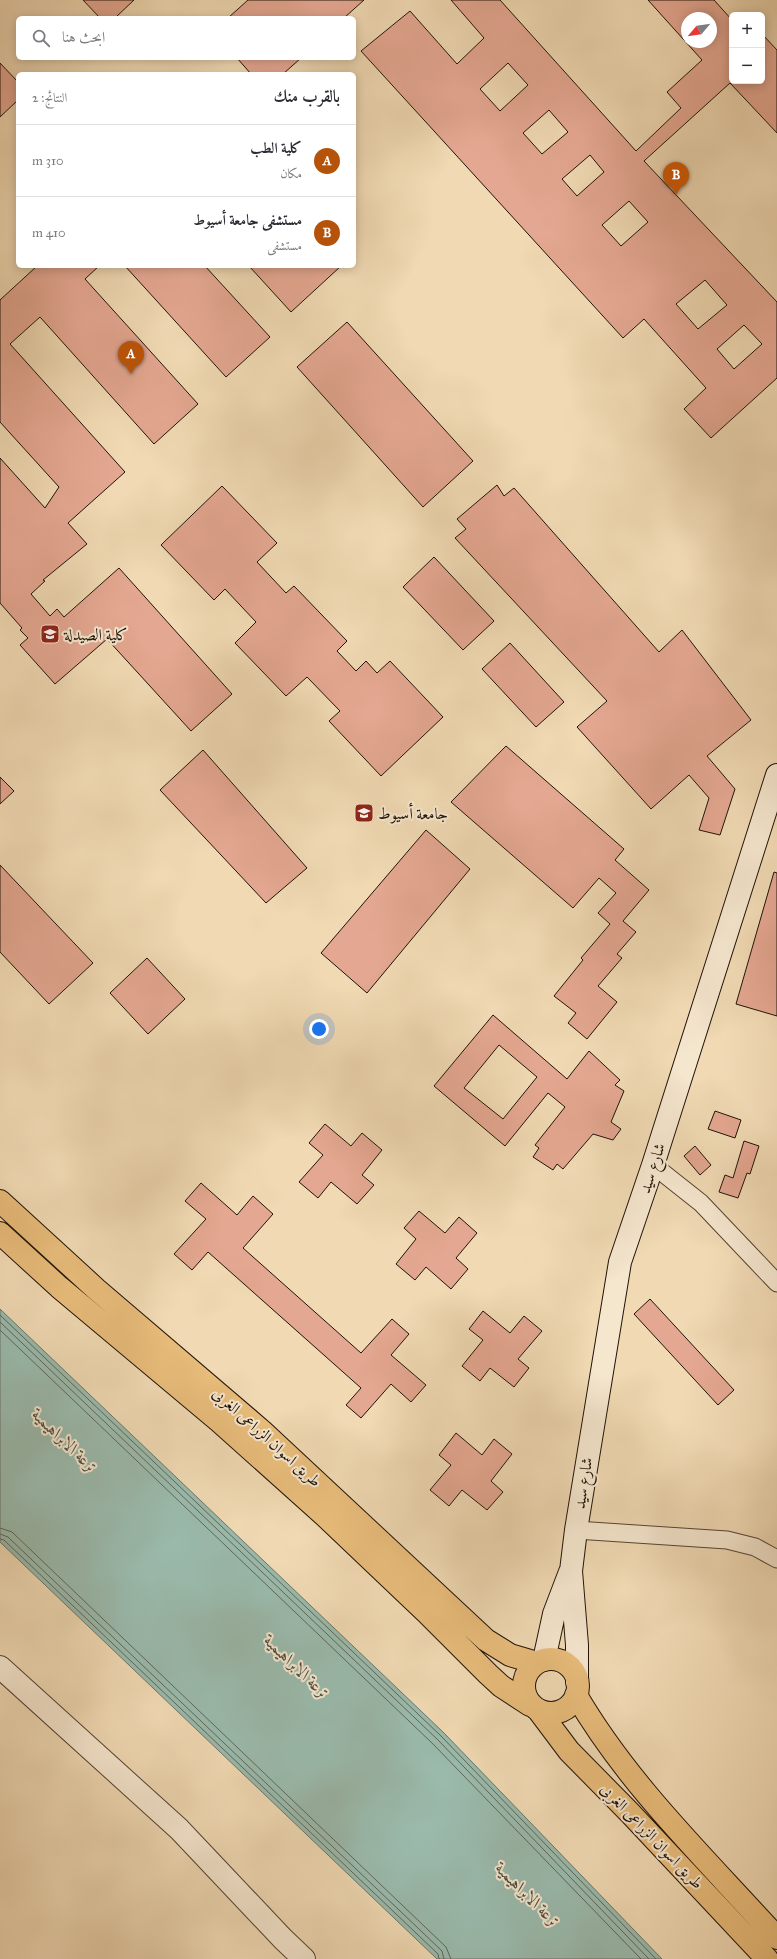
<!DOCTYPE html>
<html lang="ar">
<head>
<meta charset="utf-8">
<style>
	:root { --surface:#fff; --page:#f2f2f3; --text:#2b2b33; --muted:#7c7c81; --line:#e1e1e2; --accent:#b45309 }
	body { margin:0; font-family:"IM FELL Great Primer",Amiri,serif; background:var(--page); color:var(--text); direction:rtl }
	.controls { position:absolute; right:12px; top:12px; display:grid; overflow:hidden; border-radius:6px; box-shadow:0 2px 10px #0003 }
	.controls button { width:36px; height:36px; display:grid; place-items:center; padding:0; border:0; border-bottom:1px solid var(--line); background:var(--surface); color:var(--text); font:20px sans-serif }
	.compass { position:absolute; left:681px; top:12px; width:36px; height:36px; border-radius:50%; background:var(--surface); box-shadow:0 2px 10px #0003; rotate:241deg }
	.you { position:absolute; left:319px; top:1029px; width:14px; height:14px; margin:-10px; border:3px solid #fff; border-radius:50%; background:#1a73e8; box-shadow:0 0 0 6px #1a73e833 }
	.badge { display:grid; place-items:center; width:26px; height:26px; border-radius:50%; background:var(--accent); color:#fff; font-size:13px; font-weight:700 }
	.pin { position:absolute; translate:-50% -33px; filter:drop-shadow(0 1px 2px #0008) }
	.pin::after { content:''; position:absolute; top:21px; width:14px; height:12px; background:inherit; clip-path:polygon(0 0,100% 0,50% 100%) }
	.list { margin:0; padding:0; list-style:none }
	h2 { display:flex; justify-content:space-between; align-items:center; height:52px; margin:0; padding:0 16px; font-size:17px }
	h2 small { font-size:13px; font-weight:400; color:var(--muted) }
	.list li { display:grid; grid-template-columns:26px 1fr auto; gap:12px; align-items:center; box-sizing:border-box; height:72px; padding:0 16px; border-top:1px solid var(--line) }
	.list b { display:block; font-size:15px; white-space:nowrap }
	.list p { margin:0; font-size:13px; white-space:nowrap; color:var(--muted) }
	.list em { font-size:13px; font-style:normal; color:var(--muted) }
	.icon { flex:none; width:22px; height:22px; fill:none; stroke:currentColor; stroke-width:2; stroke-linecap:round; stroke-linejoin:round }
	.map { position:relative; flex:none; width:777px; height:1959px; overflow:hidden; direction:ltr }
	.search { position:absolute; background:var(--surface); box-shadow:0 2px 10px #0003; left:16px; top:16px; width:340px; height:44px; display:flex; align-items:center; gap:10px; box-sizing:border-box; padding:0 14px; border-radius:6px; color:var(--muted); font-size:15px }
	.panel { position:absolute; background:var(--surface); box-shadow:0 2px 10px #0003; left:16px; top:72px; width:340px; height:196px; border-radius:6px; direction:rtl }
	.map>svg:first-child { display:block }
	.water { fill:#9abaac; stroke:#69776a }
	.lines { fill:none; stroke-linecap:round; stroke-linejoin:round }
	.shore { stroke:#5d665a; stroke-width:1 }
	.building { fill:#e4a791; stroke:#201308; fill-rule:evenodd }
	.minor-casing { stroke:#544433; stroke-width:19 }
	.tertiary-casing { stroke:#544433; stroke-width:24 }
	.secondary-casing { stroke:#201308; stroke-width:24 }
	.primary-casing { stroke:#201308; stroke-width:24 }
	.minor { stroke:#f5e6ce; stroke-width:17 }
	.tertiary { stroke:#f5e6ce; stroke-width:22 }
	.secondary { stroke:#f5e6ce; stroke-width:22 }
	.primary { stroke:#e8bc7a; stroke-width:22 }
	.labels { text-anchor:middle; dominant-baseline:central; stroke-width:4; stroke-linejoin:round; paint-order:stroke }
	.poi-label { font-size:16px; fill:#201308; stroke:#f5e6ce; text-anchor:start }
	.street-label { font-size:16px; fill:#201308; stroke:#f5e6ce }
	.water-label { font-size:17px; font-style:italic; fill:#4b4d41; stroke:#f5e6ce }
</style>
</head>
<body>
<div class="map">
<svg width="777" height="1959" viewBox="0 0 777 1959">
	<rect width="100%" height="100%" fill="#f0d9b3"/>
	<filter id="stains"><feTurbulence type="fractalNoise" baseFrequency=".005" numOctaves="4"/><feColorMatrix values="0 0 0 0 .2 0 0 0 0 .09 0 0 0 0 .02 0 0 0 .5 -.17"/></filter>
	<radialGradient id="worn" r=".72"><stop offset=".6" stop-color="#630" stop-opacity="0"/><stop offset="1" stop-color="#630" stop-opacity=".3"/></radialGradient>
	<path class="water" d="M0 1309 444 1733 662 1959H437L0 1542Z"/>
	<g class="lines">
		<path class="shore" d="M0 1315 441 1736 656 1959
			M0 1322 438 1740 649 1959
			M0 1330 433 1744 641 1959
			M0 1528 12 1532 446 1947 451 1959
			M0 1534 8 1537 442 1951 444 1959
			M0 1539 4 1540 438 1954 439 1959"/>
	</g>
	<path class="building" d="M83 0H134L115 18H100Z
		M248 0H364L344 18H228Z
		M451 0H500L636 151 681 108 667 92 702 60 648 0H714L732 20V81H762V34L777 50V133L730 83 644 161 777 302V378L711 438 684 409 706 388 644 319 623 338 361 51 410 11 457 64 484 38ZM687 18H711V42H687ZM508 63 528 85 500 111 480 89ZM549 110 568 132 542 154 523 133ZM590 155 604 172 577 196 562 179ZM629 201 648 222 621 246 602 225ZM705 280 727 305 698 329 676 304ZM744 325 762 344 734 369 717 349Z
		M237 58H301L283 74H251Z
		M0 63 18 82V100L0 117Z
		M37 266H99L85 279 198 404 154 444 40 317 10 344 125 472 68 523 87 544 43 580 45 581 31 594 50 616 57 609 64 617 119 568 232 694 191 731 107 639 55 684 20 645 28 638 20 630 22 628 0 603V458L45 508 59 487 0 422V300Z
		M125 266H205L270 337 226 377Z
		M249 266H341L291 312Z
		M347 322 473 461 423 507 297 367Z
		M497 485 504 496 514 488 659 652 682 630 751 720 707 756 735 789 720 835 699 830 709 798 689 775 651 809 577 727 607 701 455 538 466 529 457 519Z
		M222 486 277 543 257 562 286 593 294 586 347 641 337 651 356 671 366 661 377 673 390 661 443 717 381 776 329 721 340 711 307 677 286 696 235 643 256 622 225 589 214 600 161 545Z
		M434 557 494 621 463 650 403 587Z
		M510 643 564 702 536 727 482 669Z
		M506 746 624 849 615 860 649 890 623 921 636 932 617 954 622 958 598 986 617 1002 587 1039 568 1023 576 1013 554 996 583 960 581 958 610 924 598 913 616 893 599 878 573 908 451 802Z
		M203 750 307 868 266 903 160 790Z
		M0 777 14 791 0 804Z
		M426 830 470 869 367 993 321 953Z
		M0 865 93 963 49 1004 0 952Z
		M774 872 777 873V1016L736 1004Z
		M147 958 185 999 148 1034 110 993Z
		M493 1015 567 1079 589 1051 620 1080 615 1085 624 1091 611 1122 621 1129 613 1140 593 1134 563 1169 557 1164 553 1170 533 1157 539 1148 535 1145 565 1107 548 1093 505 1146 434 1086ZM499 1045 537 1077 503 1119 464 1088Z
		M715 1111 741 1120 735 1138 708 1129Z
		M325 1124 351 1146 362 1133 382 1150 362 1175 374 1185 357 1204 331 1182 318 1198 299 1182 323 1155 309 1143Z
		M744 1141 759 1146 750 1174 747 1173 738 1198 719 1192 725 1175 733 1178Z
		M695 1146 711 1165 700 1175 684 1156Z
		M201 1183 237 1215 253 1196 273 1214 243 1248 361 1353 392 1319 409 1334 391 1355 426 1385 411 1402 391 1384 361 1418 346 1405 361 1388 208 1252 192 1270 174 1254 206 1219 185 1201Z
		M419 1211 445 1233 459 1217 477 1233 456 1258 468 1269 451 1289 426 1267 415 1280 396 1264 416 1239 404 1228Z
		M650 1299 734 1390 718 1405 634 1314Z
		M483 1311 510 1333 524 1316 542 1331 518 1359 529 1368 514 1387 490 1368 480 1381 462 1366 483 1340 469 1329Z
		M456 1433 482 1455 494 1439 512 1454 491 1481 503 1492 487 1510 462 1490 449 1506 430 1490 451 1465 439 1455Z"/>
	<g class="lines">
		<g class="minor-casing">
			<path id="minor" d="M653 1165 701 1203 777 1283
				M576 1530 727 1540 755 1547 777 1559"/>
		</g>
		<g class="tertiary-casing">
			<path id="tertiary" d="M0 1667 179 1829 283 1939 304 1959"/>
		</g>
		<g class="secondary-casing">
			<path id="secondary" d="M544 1660 554 1614 570 1572
				M577 1682V1645L571 1571 576 1530 620 1262 653 1165 777 775"/>
		</g>
		<g class="primary-casing">
			<path id="primary" d="M0 1201 96 1289 262 1431 486 1640 510 1655 537 1663
				M0 1233 59 1287 219 1421 324 1515 426 1612 488 1674 501 1686 530 1705
				M524 1686a27 27 0 1 1 54 0a27 27 0 1 1-54 0Z
				M576 1695C629 1786 707 1860 777 1938
				M539 1711 569 1751 630 1813 767 1959"/>
		</g>
		<use href="#minor" class="minor"/>
		<use href="#tertiary" class="tertiary"/>
		<use href="#secondary" class="secondary"/>
		<use href="#primary" class="primary"/>
	</g>
	<defs>
		<g id="school-square" transform="scale(1)"><rect x="-9" y="-9" width="18" height="18" rx="4" fill="#8f2418" stroke="#f5e6ce"/><path d="M0-5L7-2L0 1L-7-2ZM-4 1L0 2.5L4 1V4Q0 6-4 4Z" fill="#fff"/></g>
		<g id="university-square" transform="scale(1)"><rect x="-9" y="-9" width="18" height="18" rx="4" fill="#8f2418" stroke="#f5e6ce"/><path d="M0-5L7-2L0 1L-7-2ZM-4 1L0 2.5L4 1V4Q0 6-4 4Z" fill="#fff"/></g>
	</defs>
	<g fill-rule="evenodd">
		<use href="#school-square" x="50" y="634"/>
		<use href="#university-square" x="364" y="813"/>
	</g>
	<g class="labels">
		<g class="poi-label">
			<text x="64" y="634">كلية الصيدلة</text>
			<text x="378" y="813">جامعة أسيوط</text>
		</g>
		<g class="street-label">
			<text transform="translate(652 1168) rotate(-72)">شارع سيد</text>
			<text transform="translate(267 1437) rotate(42)">طريق اسوان الزراعى الغربى</text>
			<text transform="translate(583 1483) rotate(-81)">شارع سيد</text>
			<text transform="translate(652 1836) rotate(46)">طريق اسوان الزراعى الغربى</text>
		</g>
		<g class="water-label">
			<text transform="translate(65 1441) rotate(44)">ترعة الابراهيمية</text>
			<text transform="translate(297 1667) rotate(44)">ترعة الابراهيمية</text>
			<text transform="translate(528 1895) rotate(45)">ترعة الابراهيمية</text>
		</g>
	</g>
	<rect width="100%" height="100%" filter="url(#stains)"/>
	<rect width="100%" height="100%" fill="url(#worn)"/>
</svg>
<div class="controls">
<button>+</button>
<button>−</button>
</div>
<svg class="compass" viewBox="-18 -18 36 36"><path d="M0-13l5 13h-10z" fill="#e53935"/><path d="M0 13l5-13h-10z" fill="#7c7c81"/></svg>
<div class="you"></div>
<div class="pin badge" style="left:131px;top:374px">A</div>
<div class="pin badge" style="left:676px;top:195px">B</div>
<div class="search"><svg class="icon" aria-label="search" viewBox="0 0 24 24"><circle cx="10" cy="10" r="6"/><path d="M15 15l6 6"/></svg>ابحث هنا</div>
<section class="panel">
<h2>بالقرب منك<small>النتائج: 2</small></h2>
<ul class="list">
<li><span class="badge">A</span><div><b>كلية الطب</b><p>مكان</p></div><em>310 m</em></li>
<li><span class="badge">B</span><div><b>مستشفی جامعة أسيوط</b><p>مستشفى</p></div><em>410 m</em></li>
</ul>
</section>
</div>
</body>
</html>
